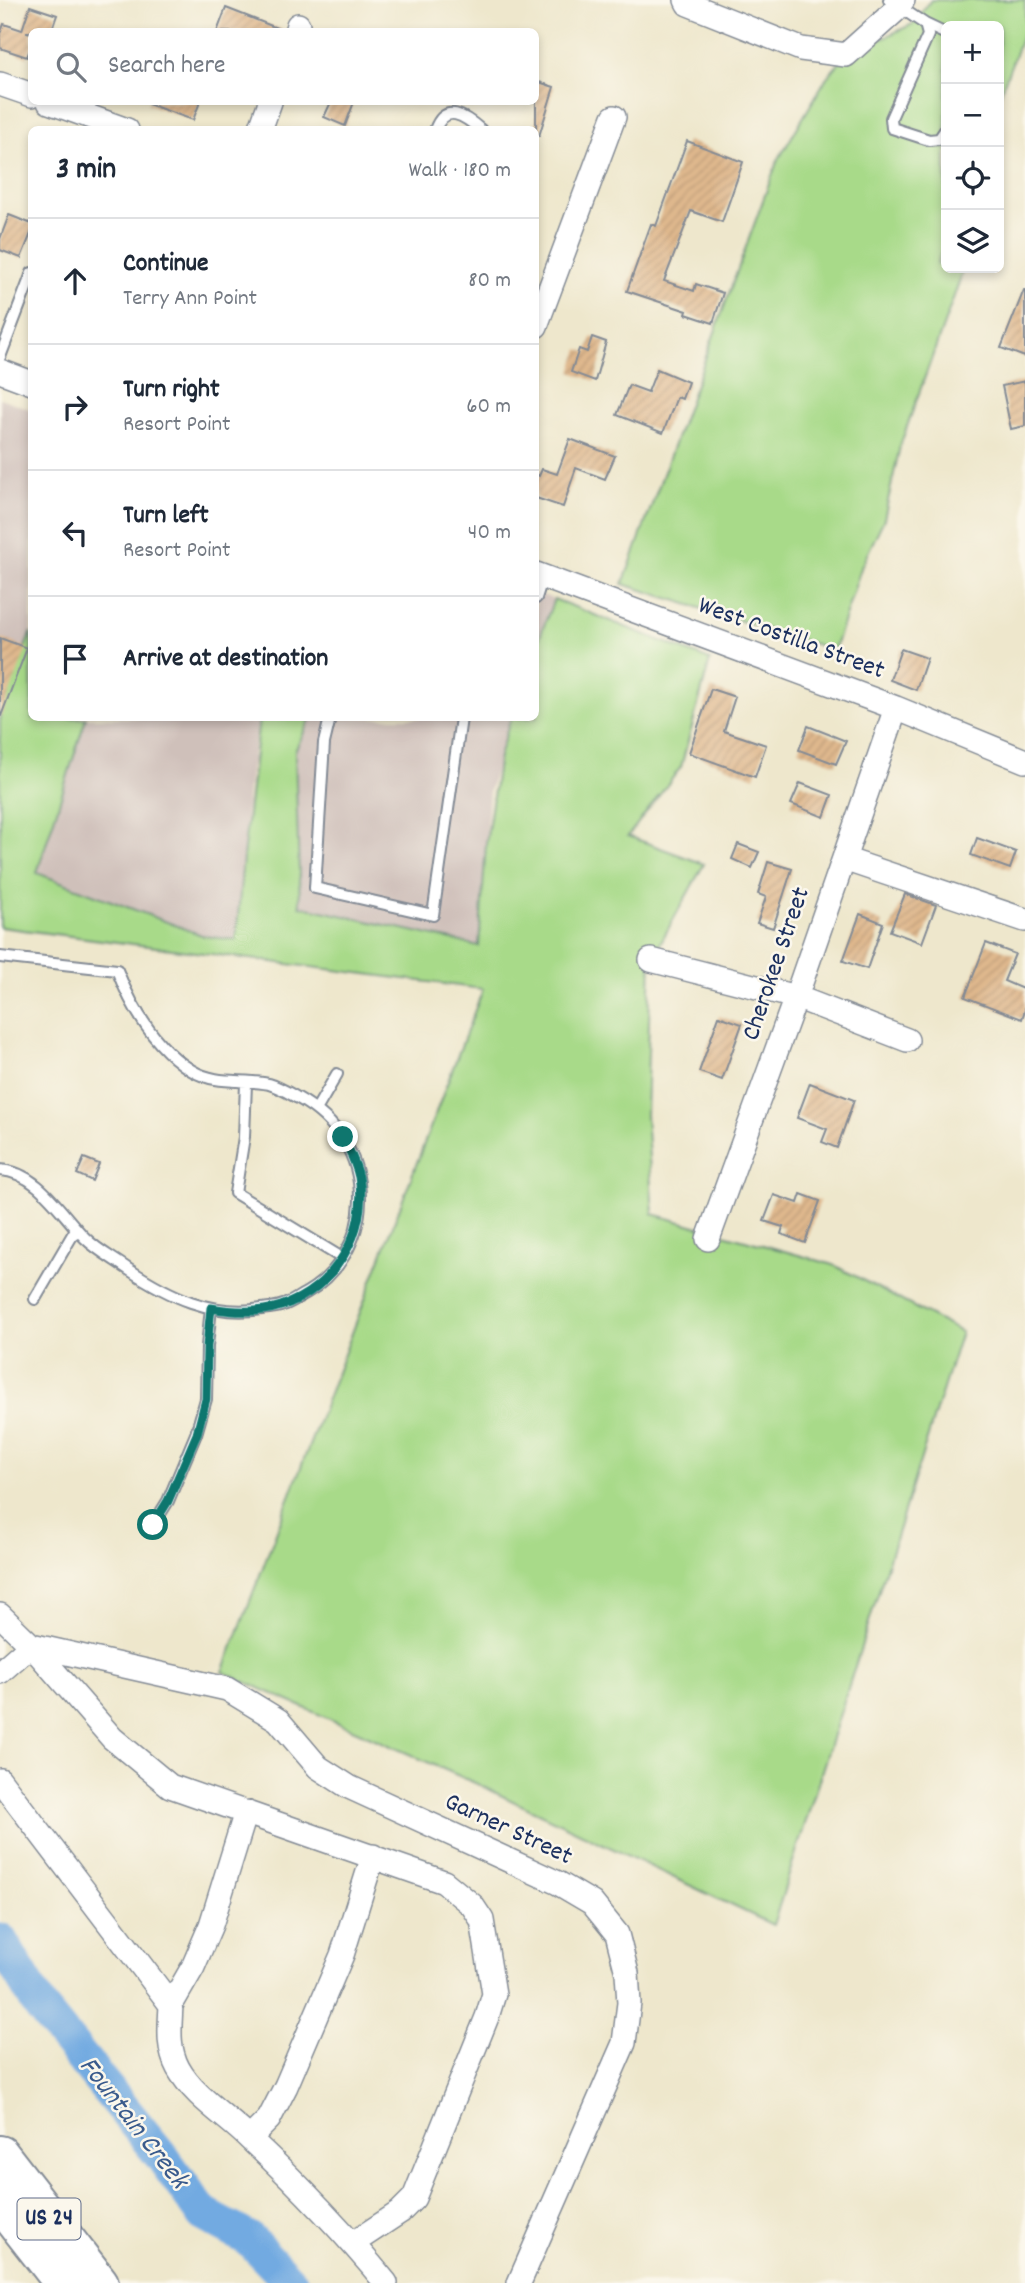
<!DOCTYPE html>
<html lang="en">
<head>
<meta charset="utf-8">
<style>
	:root { --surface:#fff; --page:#f6f6f7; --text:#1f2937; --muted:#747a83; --line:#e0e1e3 }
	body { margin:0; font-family:Dekko,sans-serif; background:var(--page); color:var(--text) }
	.controls { position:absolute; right:21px; top:21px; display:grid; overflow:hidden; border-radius:10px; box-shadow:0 4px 10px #0003 }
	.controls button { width:63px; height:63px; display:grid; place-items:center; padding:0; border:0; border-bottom:2px solid var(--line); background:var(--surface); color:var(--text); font:35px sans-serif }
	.stop { position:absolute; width:21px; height:21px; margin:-16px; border:5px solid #0f766e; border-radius:50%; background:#fff }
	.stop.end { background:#0f766e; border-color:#fff; box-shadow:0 2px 7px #0008 }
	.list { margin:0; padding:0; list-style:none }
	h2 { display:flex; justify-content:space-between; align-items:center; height:91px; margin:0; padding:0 28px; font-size:30px }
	h2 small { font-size:23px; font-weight:400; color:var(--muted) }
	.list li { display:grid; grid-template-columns:46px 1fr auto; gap:21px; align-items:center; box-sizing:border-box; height:126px; padding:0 28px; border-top:2px solid var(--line) }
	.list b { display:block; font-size:26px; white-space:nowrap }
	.list p { margin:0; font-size:23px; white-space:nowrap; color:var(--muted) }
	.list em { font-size:23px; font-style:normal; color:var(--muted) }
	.icon { flex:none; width:38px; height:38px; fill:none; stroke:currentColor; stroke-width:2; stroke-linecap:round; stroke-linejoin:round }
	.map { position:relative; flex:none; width:1025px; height:2283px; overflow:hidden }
	.search { position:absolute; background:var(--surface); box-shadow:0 4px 10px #0003; left:28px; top:28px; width:511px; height:77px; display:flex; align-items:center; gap:18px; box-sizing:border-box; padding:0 24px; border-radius:10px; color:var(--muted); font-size:26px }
	.panel { position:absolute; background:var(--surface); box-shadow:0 4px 10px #0003; left:28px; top:126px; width:511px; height:595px; border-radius:10px }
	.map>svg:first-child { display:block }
	.industrial { fill:#cfc0ba }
	.grass { fill:#a8da89; stroke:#628474; stroke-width:2 }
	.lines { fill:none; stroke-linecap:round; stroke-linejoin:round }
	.river { stroke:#72aae1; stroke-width:35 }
	.building { fill:url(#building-hatch) }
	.lane-casing { stroke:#848b95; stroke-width:14 }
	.street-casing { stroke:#848b95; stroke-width:26 }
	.highway-casing { stroke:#848b95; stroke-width:42 }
	.lane { stroke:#fff; stroke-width:10 }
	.street { stroke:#fff; stroke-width:23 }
	.highway { stroke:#fff; stroke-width:38 }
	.route { stroke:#0f766e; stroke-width:9 }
	.labels { text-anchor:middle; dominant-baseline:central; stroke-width:5; stroke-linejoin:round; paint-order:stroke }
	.shield { fill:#fbf7ec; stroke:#5e6b89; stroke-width:2 }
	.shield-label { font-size:24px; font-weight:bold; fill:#1b2f5e }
	.street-label { font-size:26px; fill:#1b2f5e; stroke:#fbf7ec }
	.water-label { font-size:28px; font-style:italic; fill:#395a8c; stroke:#fbf7ec }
</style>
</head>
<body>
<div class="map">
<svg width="1025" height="2283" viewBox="0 0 1025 2283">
	<defs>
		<pattern id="building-hatch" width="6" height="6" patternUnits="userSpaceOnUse" patternTransform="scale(1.75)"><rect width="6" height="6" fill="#dfb88d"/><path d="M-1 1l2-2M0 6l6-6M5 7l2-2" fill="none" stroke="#bf9e7c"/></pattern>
	</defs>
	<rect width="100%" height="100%" fill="#fbf7ec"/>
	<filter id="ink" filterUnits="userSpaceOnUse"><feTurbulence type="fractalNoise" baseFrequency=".0143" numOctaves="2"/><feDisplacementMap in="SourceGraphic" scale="14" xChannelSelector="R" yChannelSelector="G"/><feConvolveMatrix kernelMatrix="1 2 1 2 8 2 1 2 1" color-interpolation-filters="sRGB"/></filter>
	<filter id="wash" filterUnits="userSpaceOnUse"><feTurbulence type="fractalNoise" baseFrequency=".00686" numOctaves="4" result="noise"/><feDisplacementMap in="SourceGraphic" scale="28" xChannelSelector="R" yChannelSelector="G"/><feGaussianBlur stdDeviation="1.57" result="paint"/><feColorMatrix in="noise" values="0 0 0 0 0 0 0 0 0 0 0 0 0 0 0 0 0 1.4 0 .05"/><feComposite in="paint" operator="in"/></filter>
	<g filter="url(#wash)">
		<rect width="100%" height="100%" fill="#eee7cc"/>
		<path class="industrial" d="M0 398 32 410 31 632 0 714Z
			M536 593 554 599 536 644Z
			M85 718H258L248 786 237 940 204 936 37 873Z
			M305 718H511L489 792 479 946 300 907 295 751Z"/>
		<path class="grass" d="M931 0H1025V28L999 97V26H946V239L937 264 962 274 900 446 884 519 862 565 834 650 623 584 777 162 827 77 846 55 913 24Z
			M554 599 710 660 681 767 628 836 704 864 651 960 646 1115 653 1214 834 1265 961 1332 773 1925 475 1783 223 1672 483 989 0 927V714L31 632 32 718H86L37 873 204 936 236 940 243 857 259 718H311L295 751 300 906 479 946 486 843 499 756 511 718H536V647Z"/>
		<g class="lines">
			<path class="river" d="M0 1940 41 2008 163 2158 203 2214 249 2239 291 2283"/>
		</g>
		<g id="blocks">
			<path class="building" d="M30 6 57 15 51 32H26L32 33V45L27 57 0 48V34L4 24 22 30Z
				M226 8 282 30V32H217Z
				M536 81 554 87 539 136H536Z
				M148 102H200L193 120 148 104Z
				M331 102H354L345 126 324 117Z
				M687 141 743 162 722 222 691 211 664 281 694 291 696 284 723 293 713 323 686 314 687 311 627 291 651 224 656 226Z
				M9 215 32 224V231L21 258 0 250V239Z
				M1024 290H1025V357L1001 348Z
				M592 337 606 342 595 381 571 372 579 349 587 352Z
				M657 369 688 382 682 399 677 397 663 433 617 415 629 385 648 392Z
				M1025 381V426L1011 429 1002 386Z
				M570 439 615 456 605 479 576 468 563 507 536 498V474L539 476 542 469 557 474Z
				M0 638 27 648 1 716H0Z
				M901 649 927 658 916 690 890 680Z
				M711 689 735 697 724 731 766 745 755 777 689 753Z
				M808 726 846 741 836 764 799 750Z
				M800 783 832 795 824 817 791 804Z
				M977 838 1016 852 1010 869 971 855Z
				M738 844 759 852 752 868 732 859Z
				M768 862 792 869 773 928 757 923 766 897 758 894Z
				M905 894 936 905 922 943 890 931Z
				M860 914 883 923 867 969 843 961Z
				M986 943 1015 954 1004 981 1025 990V1010L1022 1019 965 997Z
				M719 1016 742 1024 722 1080 699 1072Z
				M810 1083 854 1100 837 1148 822 1142 827 1129 797 1118Z
				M84 1158 99 1164 92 1181 77 1174Z
				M801 1194 820 1201 805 1243 781 1234 783 1227 764 1221 774 1195 798 1203Z"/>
		</g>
	</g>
	<g filter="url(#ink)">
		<use href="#blocks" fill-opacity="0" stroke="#848b95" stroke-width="2"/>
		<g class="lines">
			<g class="lane-casing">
				<path id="lane" d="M889 0 925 24 946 34
					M925 24 928 35 891 118 892 128 929 140 939 139 946 129
					M435 130C445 102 465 116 481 130
					M0 357 32 273
					M536 598 543 576
					M330 718 324 743 315 888 433 915 461 718
					M0 957 117 970C132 1008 156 1048 191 1070 217 1086 243 1078 269 1084 279 1087 289 1093 298 1098 337 1120 361 1156 360 1201 359 1239 339 1274 306 1293 298 1297 291 1303 283 1305 276 1308 268 1308 262 1309 211 1317 169 1296 128 1269 114 1259 97 1250 85 1238 61 1214 38 1172 0 1170
					M246 1083 244 1137 235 1193 342 1258
					M316 1110 337 1074
					M35 1299 76 1229
					M153 1525 168 1501 196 1434 206 1399 207 1346 211 1308"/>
			</g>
			<g class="street-casing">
				<path id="street" d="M686 0 688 4 801 49 846 55 895 11 903 0
					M296 32 298 25
					M0 84 32 95
					M49 102 127 130
					M260 130 270 102
					M536 326 614 117
					M0 371 32 383
					M536 574 896 708 1025 761
					M844 859 1025 920
					M651 960 796 997 907 1040
					M708 1239 796 997 896 708
					M0 1615 31 1645 112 1738 170 1786 444 1882 472 1905 482 1920 494 1994 487 2017 414 2198 400 2212 353 2243
					M31 1645 227 1689 278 1720 318 1767 349 1787 558 1883 592 1903 617 1934 627 1973 629 2003 624 2043 519 2283
					M0 1672 31 1645
					M0 1780 171 2005C170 2027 167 2047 178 2068 194 2097 227 2116 250 2139 298 2184 344 2232 386 2283
					M171 2005 193 1967 211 1925 246 1812
					M250 2138 269 2119 286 2086 342 1955 373 1856"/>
			</g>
			<g class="highway-casing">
				<path id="highway" d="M0 2155 99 2283
					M0 2201 64 2283"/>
			</g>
			<use href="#lane" class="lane"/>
			<use href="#street" class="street"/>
			<use href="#highway" class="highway"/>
		</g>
	</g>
	<g class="lines" filter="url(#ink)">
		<path class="route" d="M153 1525 168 1501 197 1434 206 1399 207 1346 211 1308C233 1312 260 1313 281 1306 334 1289 369 1231 359 1177 356 1163 349 1150 343 1137"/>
	</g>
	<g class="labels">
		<rect class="shield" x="17.5" y="2198.5" width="63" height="41" rx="5"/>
		<g class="shield-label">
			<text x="49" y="2219">US 24</text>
		</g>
		<g class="street-label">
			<text transform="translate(791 639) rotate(20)">West Costilla Street</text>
			<text transform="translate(777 964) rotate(-71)">Cherokee Street</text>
			<text transform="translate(508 1830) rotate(25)">Garner Street</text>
		</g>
		<g class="water-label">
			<text transform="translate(132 2124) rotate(52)">Fountain Creek</text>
		</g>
	</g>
</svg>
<div class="controls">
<button>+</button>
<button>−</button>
<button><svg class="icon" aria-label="locate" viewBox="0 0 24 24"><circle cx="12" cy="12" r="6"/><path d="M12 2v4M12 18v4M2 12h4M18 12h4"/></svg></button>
<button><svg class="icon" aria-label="layers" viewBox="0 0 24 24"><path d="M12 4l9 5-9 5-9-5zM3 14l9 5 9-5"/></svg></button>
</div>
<div class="stop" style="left:153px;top:1525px"></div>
<div class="stop end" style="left:343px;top:1137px"></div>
<div class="search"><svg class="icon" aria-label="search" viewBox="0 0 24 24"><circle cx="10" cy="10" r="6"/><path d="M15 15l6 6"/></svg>Search here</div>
<section class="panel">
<h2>3 min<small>Walk · 180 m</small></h2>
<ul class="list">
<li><svg class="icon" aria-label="ahead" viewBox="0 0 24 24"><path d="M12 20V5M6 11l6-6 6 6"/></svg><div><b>Continue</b><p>Terry Ann Point</p></div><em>80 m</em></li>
<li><svg class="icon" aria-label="right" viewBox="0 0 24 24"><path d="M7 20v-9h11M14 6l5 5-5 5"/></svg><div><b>Turn right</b><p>Resort Point</p></div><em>60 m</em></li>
<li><svg class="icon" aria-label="left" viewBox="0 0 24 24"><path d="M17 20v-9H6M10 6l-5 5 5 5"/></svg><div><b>Turn left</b><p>Resort Point</p></div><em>40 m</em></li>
<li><svg class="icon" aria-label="arrive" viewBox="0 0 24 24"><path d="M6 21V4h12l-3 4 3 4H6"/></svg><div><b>Arrive at destination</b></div></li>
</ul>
</section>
</div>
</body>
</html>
